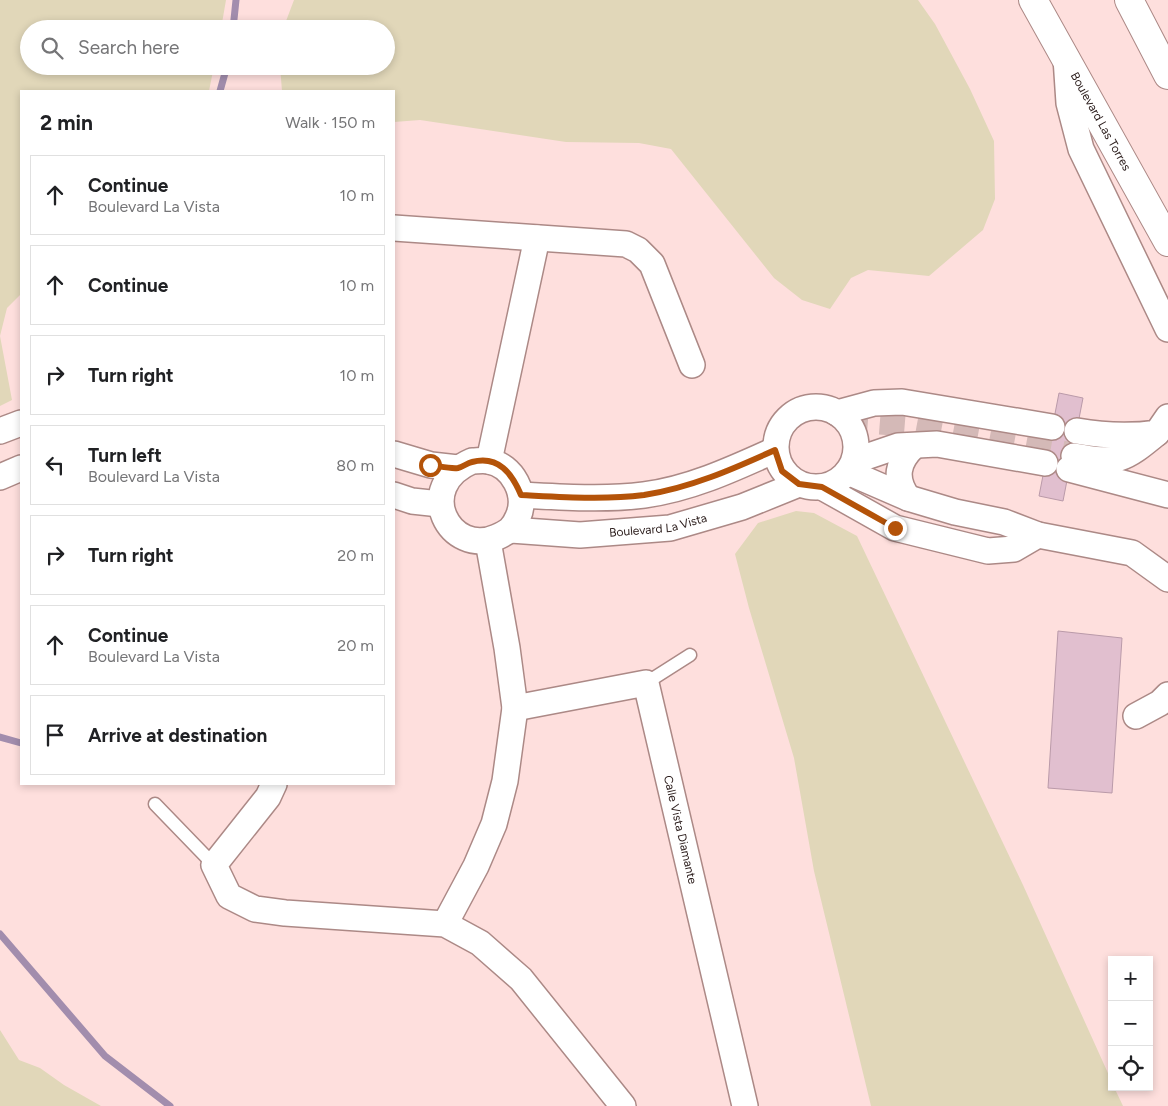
<!DOCTYPE html>
<html lang="en">
<head>
<meta charset="utf-8">
<style>
	:root { --surface:#fff; --page:#f2f2f2; --text:#202124; --muted:#757577; --line:#e0e0e0 }
	body { margin:0; font-family:Figtree,sans-serif; background:var(--page); color:var(--text) }
	.controls { position:absolute; right:15px; bottom:15px; display:grid; overflow:hidden; border-radius:0px; box-shadow:0 2px 8px #0003 }
	.controls button { width:45px; height:45px; display:grid; place-items:center; padding:0; border:0; border-bottom:1px solid var(--line); background:var(--surface); color:var(--text); font:25px sans-serif }
	.stop { position:absolute; width:15px; height:15px; margin:-11px; border:4px solid #b45309; border-radius:50%; background:#fff }
	.stop.end { background:#b45309; border-color:#fff; box-shadow:0 1px 5px #0008 }
	.list { margin:0; padding:0; list-style:none }
	h2 { display:flex; justify-content:space-between; align-items:center; height:65px; margin:0; padding:0 20px; font-size:21px }
	h2 small { font-size:16px; font-weight:400; color:var(--muted) }
	.list li { display:grid; grid-template-columns:32px 1fr auto; gap:15px; align-items:center; box-sizing:border-box; height:80px; margin:0 10px 10px; padding:0 10px; border:1px solid var(--line); border-radius:0px }
	.list b { display:block; font-size:19px; white-space:nowrap }
	.list p { margin:0; font-size:16px; white-space:nowrap; color:var(--muted) }
	.list em { font-size:16px; font-style:normal; color:var(--muted) }
	.icon { flex:none; width:28px; height:28px; fill:none; stroke:currentColor; stroke-width:2; stroke-linecap:round; stroke-linejoin:round }
	.map { position:relative; flex:none; width:1168px; height:1106px; overflow:hidden }
	.search { position:absolute; background:var(--surface); box-shadow:0 2px 8px #0003; left:20px; top:20px; width:375px; height:55px; display:flex; align-items:center; gap:12px; box-sizing:border-box; padding:0 18px; border-radius:28px; color:var(--muted); font-size:19px }
	.panel { position:absolute; background:var(--surface); box-shadow:0 2px 8px #0003; left:20px; top:90px; width:375px; height:695px; border-radius:0px }
	.map>svg:first-child { display:block }
	.green { fill:#e1d7b9 }
	.lines { fill:none; stroke-linecap:round; stroke-linejoin:round }
	.stream { stroke:#a28dad; stroke-width:7 }
	.building { fill:#e1bfcf; stroke:#ba9aa9 }
	.minor-tunnel { stroke:#d4b9b7; stroke-width:25; stroke-dasharray:25 12; stroke-linecap:butt }
	.service-casing { stroke:#ac8986; stroke-width:15 }
	.minor-casing { stroke:#ac8986; stroke-width:28 }
	.secondary-casing { stroke:#ac8986; stroke-width:30 }
	.service { stroke:#fff; stroke-width:12 }
	.minor { stroke:#fff; stroke-width:25 }
	.secondary { stroke:#fff; stroke-width:28 }
	.route { stroke:#b45309; stroke-width:6 }
	.labels { text-anchor:middle; dominant-baseline:central; stroke-width:5; stroke-linejoin:round; paint-order:stroke }
	.street-label { font-size:12px; fill:#2e201f; stroke:#fff }
</style>
</head>
<body>
<div class="map">
<svg width="1168" height="1106" viewBox="0 0 1168 1106">
	<rect width="100%" height="100%" fill="#fedfdd"/>
	<path class="green" d="M0 0H226L221 29H29V66H214L209 91H21V294L7 308 0 336 12 400 0 406Z
		M294 0H918L935 24 970 89 994 141 995 199 983 230 929 276 868 270 851 278 830 309 802 300 774 278 671 149 639 143 566 142 420 120 394 122V91H282L280 66H386V29H283Z
		M796 511 814 513 857 536 1023 885 1112 1082V1087H1114L1123 1106H871L814 871 794 758 749 608 735 554 758 523Z
		M0 1030 19 1060 40 1068 64 1085 101 1106H0Z"/>
	<g class="lines">
		<path class="stream" d="M233 29 236 0
			M220 91 227 66
			M0 737 21 743
			M0 934 105 1056 170 1106"/>
	</g>
	<path class="building" d="M1059 393 1083 398 1063 501 1039 496Z
		M1058 631 1122 638 1112 793 1048 788Z"/>
	<g class="lines">
		<path class="minor-tunnel" d="M843 419 906 424 1072 455"/>
		<g class="service-casing">
			<path id="service" d="M646 683 690 655
				M155 804 214 865"/>
		</g>
		<g class="minor-casing">
			<g id="minor">
				<path d="M1066 58 1069 103 1081 149 1168 329"/>
				<path d="M394 228 626 244 638 250 652 264 692 365"/>
				<circle cx="816" cy="447" r="40"/>
				<path d="M837 413 874 403 902 402 1052 427"/>
				<path d="M0 431 21 423"/>
				<path d="M1077 431C1105 436 1129 437 1157 433L1168 417"/>
				<path d="M394 454 431 465 458 468"/>
				<path d="M1074 456C1118 464 1123 461 1157 433"/>
				<path d="M472 461C477 461 483 460 488 461 513 465 528 495 518 517 513 529 508 532 497 537 450 558 412 487 472 461Z"/>
				<path d="M489 461 537 238"/>
				<path d="M854 461 898 446 937 444 1045 463"/>
				<path d="M1069 469 1168 495"/>
				<path d="M848 472 908 498 955 512 1004 522 1038 535 1132 553 1168 579"/>
				<path d="M0 477 21 468"/>
				<path d="M822 487 895 528 988 551 1014 549 1038 535"/>
				<path d="M394 495 412 501 440 504"/>
				<path d="M521 495C562 497 604 500 644 495 690 489 733 469 775 450"/>
				<path d="M908 498C894 479 897 462 914 446"/>
				<path id="s1" d="M511 530 580 535 670 528 742 507 799 484"/>
				<path id="s2" d="M515 708 646 683 745 1106"/>
				<path d="M1136 716 1160 703 1168 695"/>
				<path d="M274 784 268 797 214 865 229 896 255 909 285 913 445 924 480 943 521 979 623 1106"/>
				<path d="M445 924 476 866 494 824 505 781 515 708 507 648 488 541"/>
			</g>
		</g>
		<g class="secondary-casing">
			<g id="secondary">
				<path id="s3" d="M1033 0 1168 242"/>
				<path d="M1129 0 1168 75"/>
			</g>
		</g>
		<use href="#service" class="service"/>
		<use href="#minor" class="minor"/>
		<use href="#secondary" class="secondary"/>
	</g>
	<g class="lines">
		<path class="route" d="M430 465C439 466 450 469 458 468 463 467 467 463 472 462 499 455 512 474 521 495 562 497 604 500 644 495 690 488 733 469 775 450L782 471 799 484 822 487 895 528"/>
	</g>
	<g class="labels">
		<g class="street-label">
			<text stroke="none"><textPath href="#s3" startOffset="139">Boulevard Las Torres</textPath></text>
			<text stroke="none"><textPath href="#s1" startOffset="148">Boulevard La Vista</textPath></text>
			<text stroke="none"><textPath href="#s2" startOffset="284">Calle Vista Diamante</textPath></text>
		</g>
	</g>
</svg>
<div class="controls">
<button>+</button>
<button>−</button>
<button><svg class="icon" aria-label="locate" viewBox="0 0 24 24"><circle cx="12" cy="12" r="6"/><path d="M12 2v4M12 18v4M2 12h4M18 12h4"/></svg></button>
</div>
<div class="stop" style="left:430px;top:465px"></div>
<div class="stop end" style="left:895px;top:528px"></div>
<div class="search"><svg class="icon" aria-label="search" viewBox="0 0 24 24"><circle cx="10" cy="10" r="6"/><path d="M15 15l6 6"/></svg>Search here</div>
<section class="panel">
<h2>2 min<small>Walk · 150 m</small></h2>
<ul class="list">
<li><svg class="icon" aria-label="ahead" viewBox="0 0 24 24"><path d="M12 20V5M6 11l6-6 6 6"/></svg><div><b>Continue</b><p>Boulevard La Vista</p></div><em>10 m</em></li>
<li><svg class="icon" aria-label="ahead" viewBox="0 0 24 24"><path d="M12 20V5M6 11l6-6 6 6"/></svg><div><b>Continue</b></div><em>10 m</em></li>
<li><svg class="icon" aria-label="right" viewBox="0 0 24 24"><path d="M7 20v-9h11M14 6l5 5-5 5"/></svg><div><b>Turn right</b></div><em>10 m</em></li>
<li><svg class="icon" aria-label="left" viewBox="0 0 24 24"><path d="M17 20v-9H6M10 6l-5 5 5 5"/></svg><div><b>Turn left</b><p>Boulevard La Vista</p></div><em>80 m</em></li>
<li><svg class="icon" aria-label="right" viewBox="0 0 24 24"><path d="M7 20v-9h11M14 6l5 5-5 5"/></svg><div><b>Turn right</b></div><em>20 m</em></li>
<li><svg class="icon" aria-label="ahead" viewBox="0 0 24 24"><path d="M12 20V5M6 11l6-6 6 6"/></svg><div><b>Continue</b><p>Boulevard La Vista</p></div><em>20 m</em></li>
<li><svg class="icon" aria-label="arrive" viewBox="0 0 24 24"><path d="M6 21V4h12l-3 4 3 4H6"/></svg><div><b>Arrive at destination</b></div></li>
</ul>
</section>
</div>
</body>
</html>
